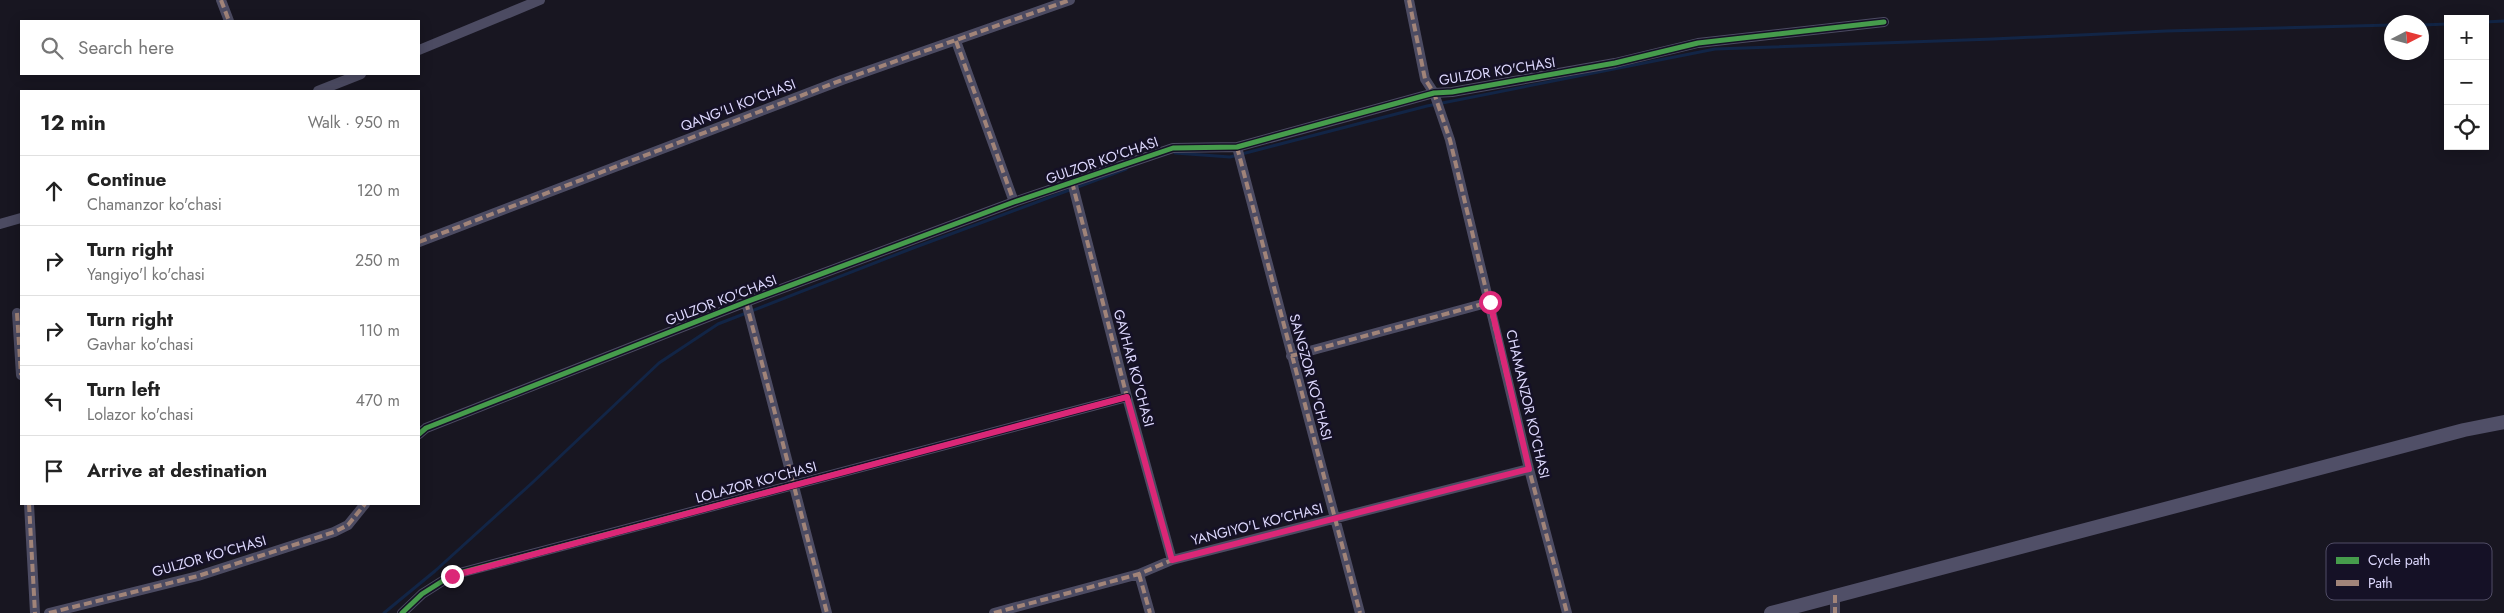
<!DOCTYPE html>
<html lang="en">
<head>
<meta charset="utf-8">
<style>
	:root { --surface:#fff; --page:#f6f6f6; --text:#222; --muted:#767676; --line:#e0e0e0 }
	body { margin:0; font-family:Jost,sans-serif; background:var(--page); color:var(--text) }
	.controls { position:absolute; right:15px; top:15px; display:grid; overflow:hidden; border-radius:0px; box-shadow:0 2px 12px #0003 }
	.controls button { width:45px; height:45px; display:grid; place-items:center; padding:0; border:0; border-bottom:1px solid var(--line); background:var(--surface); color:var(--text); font:25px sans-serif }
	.compass { position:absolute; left:2384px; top:15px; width:45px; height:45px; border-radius:50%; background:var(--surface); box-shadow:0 2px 12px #0003; rotate:84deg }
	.stop { position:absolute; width:15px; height:15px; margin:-11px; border:4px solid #db2777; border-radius:50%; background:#fff }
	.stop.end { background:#db2777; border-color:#fff; box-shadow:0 1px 5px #0008 }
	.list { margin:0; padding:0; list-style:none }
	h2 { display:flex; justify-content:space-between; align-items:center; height:65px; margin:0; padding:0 20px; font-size:21px }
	h2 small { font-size:16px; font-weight:400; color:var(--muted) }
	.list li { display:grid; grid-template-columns:32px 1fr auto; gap:15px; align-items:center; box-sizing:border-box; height:70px; padding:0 20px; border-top:1px solid var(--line) }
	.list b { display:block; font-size:19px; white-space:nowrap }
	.list p { margin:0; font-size:16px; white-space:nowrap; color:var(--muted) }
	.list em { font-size:16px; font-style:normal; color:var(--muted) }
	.icon { flex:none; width:28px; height:28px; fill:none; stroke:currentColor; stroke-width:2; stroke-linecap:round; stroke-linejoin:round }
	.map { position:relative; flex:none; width:2504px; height:613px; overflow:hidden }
	.search { position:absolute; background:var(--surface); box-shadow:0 2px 12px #0003; left:20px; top:20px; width:400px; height:55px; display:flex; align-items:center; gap:12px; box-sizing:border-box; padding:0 18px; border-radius:0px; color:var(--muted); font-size:19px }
	.panel { position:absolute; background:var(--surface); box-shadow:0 2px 12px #0003; left:20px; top:90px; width:400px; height:415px; border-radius:0px }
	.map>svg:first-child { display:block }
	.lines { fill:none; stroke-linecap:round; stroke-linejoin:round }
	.stream { stroke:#122546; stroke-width:3 }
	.street { stroke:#4c4b62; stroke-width:10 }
	.secondary { stroke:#504f67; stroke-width:14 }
	.quiet { stroke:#a18479; stroke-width:4; stroke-dasharray:8 4; stroke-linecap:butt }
	.cycleway-casing { stroke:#151126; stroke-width:8 }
	.cycleway { stroke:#469c4c; stroke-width:5 }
	.route { stroke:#db2777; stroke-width:6 }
	.labels { text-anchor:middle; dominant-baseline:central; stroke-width:5; stroke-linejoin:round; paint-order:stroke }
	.street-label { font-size:14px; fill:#ddd8fd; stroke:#151126 }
	.key { fill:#151126; stroke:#514d66; stroke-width:1 }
	.key-label { font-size:14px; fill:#ddd8fd }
</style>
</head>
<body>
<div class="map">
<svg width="2504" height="613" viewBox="0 0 2504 613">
	<rect width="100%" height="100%" fill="#181621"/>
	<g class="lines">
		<path class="stream" d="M2485 22 2504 21
			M2422 25 2448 24
			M1175 153 1230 157 1427 106 1715 49 1993 39 2166 31 2392 25
			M384 613 435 571 532 483 659 363 718 324 913 248 1126 169"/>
		<path class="street" d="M221 0 229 21
			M1409 0 1425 79 1434 93 1450 140 1529 469 1567 613
			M956 41 1014 202
			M419 50 540 0
			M318 91 361 74
			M1237 147 1360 613
			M1072 182 1127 397 1172 560
			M0 224 21 218
			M419 242 842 80 1070 0
			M746 302 827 613
			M17 313 21 375
			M1291 356 1490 302
			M419 434 426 428 746 302 1014 202 1173 148 1237 147 1434 93 1452 92 1615 63 1698 43 1884 22
			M29 504 35 613
			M1139 574 1150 613
			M1835 595V613
			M49 613 198 576 334 532 348 525 365 504
			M402 613 422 594 452 575 1127 397
			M994 613 1139 574 1172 560 1529 469"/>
		<path class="secondary" d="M1771 613 2464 430 2504 422"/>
		<path class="quiet" d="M221 0 229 21
			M1409 0 1425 79 1434 93 1450 140 1529 469 1567 613
			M956 41 1014 202
			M1237 147 1360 613
			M1072 182 1127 397 1172 560
			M419 242 842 80 1070 0
			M746 302 827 613
			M17 313 21 375
			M1291 356 1490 302
			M29 504 35 613
			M1139 574 1150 613
			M1835 595V613
			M49 613 198 576 334 532 348 525 365 504
			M994 613 1139 574 1172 560 1529 469"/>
		<g class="cycleway-casing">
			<path id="cycleway" d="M419 434 426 428 746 302 1014 202 1173 148 1237 147 1434 93 1452 92 1615 63 1698 43 1884 22
				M402 613 422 594 452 575 1127 397"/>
		</g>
		<use href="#cycleway" class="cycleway"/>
	</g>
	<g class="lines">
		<path class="route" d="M452 576 1127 397 1172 560 1529 469 1490 302"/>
	</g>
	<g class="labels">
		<g class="street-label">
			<text transform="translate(1497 71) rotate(-9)">GULZOR KO'CHASI</text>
			<text transform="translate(738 105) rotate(-21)">QANG'LI KO'CHASI</text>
			<text transform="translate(1102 160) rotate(-19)">GULZOR KO'CHASI</text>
			<text transform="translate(721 300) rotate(-21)">GULZOR KO'CHASI</text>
			<text transform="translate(1134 368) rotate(75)">GAVHAR KO'CHASI</text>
			<text transform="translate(1311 377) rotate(75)">SANGZOR KO'CHASI</text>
			<text transform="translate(1528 404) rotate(77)">CHAMANZOR KO'CHASI</text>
			<text transform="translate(756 482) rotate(-15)">LOLAZOR KO'CHASI</text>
			<text transform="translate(1257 524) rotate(-14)">YANGIYO'L KO'CHASI</text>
			<text transform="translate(209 556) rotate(-16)">GULZOR KO'CHASI</text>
		</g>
	</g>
	<rect x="2326" y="543" width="166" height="57" rx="8" class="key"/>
	<rect x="2336" y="557" width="23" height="7" fill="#469c4c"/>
	<rect x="2336" y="580" width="23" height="6" fill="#a18479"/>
	<g class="key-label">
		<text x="2368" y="565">Cycle path</text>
		<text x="2368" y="588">Path</text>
	</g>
</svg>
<div class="controls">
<button>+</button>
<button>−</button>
<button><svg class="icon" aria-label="locate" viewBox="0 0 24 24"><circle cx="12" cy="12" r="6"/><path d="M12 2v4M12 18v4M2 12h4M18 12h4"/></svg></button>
</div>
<svg class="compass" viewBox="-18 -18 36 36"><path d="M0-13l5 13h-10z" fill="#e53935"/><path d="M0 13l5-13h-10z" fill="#767676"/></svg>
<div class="stop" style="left:1490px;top:302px"></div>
<div class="stop end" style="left:452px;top:576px"></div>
<div class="search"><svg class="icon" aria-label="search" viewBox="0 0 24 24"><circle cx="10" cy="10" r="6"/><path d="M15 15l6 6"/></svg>Search here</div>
<section class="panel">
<h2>12 min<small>Walk · 950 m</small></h2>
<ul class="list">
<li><svg class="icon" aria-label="ahead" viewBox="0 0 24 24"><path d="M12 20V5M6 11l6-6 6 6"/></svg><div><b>Continue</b><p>Chamanzor ko'chasi</p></div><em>120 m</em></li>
<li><svg class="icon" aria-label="right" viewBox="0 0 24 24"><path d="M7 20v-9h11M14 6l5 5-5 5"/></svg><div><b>Turn right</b><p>Yangiyo'l ko'chasi</p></div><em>250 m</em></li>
<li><svg class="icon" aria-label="right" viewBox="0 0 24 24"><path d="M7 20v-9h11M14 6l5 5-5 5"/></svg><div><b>Turn right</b><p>Gavhar ko'chasi</p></div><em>110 m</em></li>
<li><svg class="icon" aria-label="left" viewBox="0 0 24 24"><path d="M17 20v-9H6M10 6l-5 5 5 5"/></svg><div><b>Turn left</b><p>Lolazor ko'chasi</p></div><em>470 m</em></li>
<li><svg class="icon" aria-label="arrive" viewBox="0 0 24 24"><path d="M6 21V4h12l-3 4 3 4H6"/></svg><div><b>Arrive at destination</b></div></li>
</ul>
</section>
</div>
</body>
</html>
